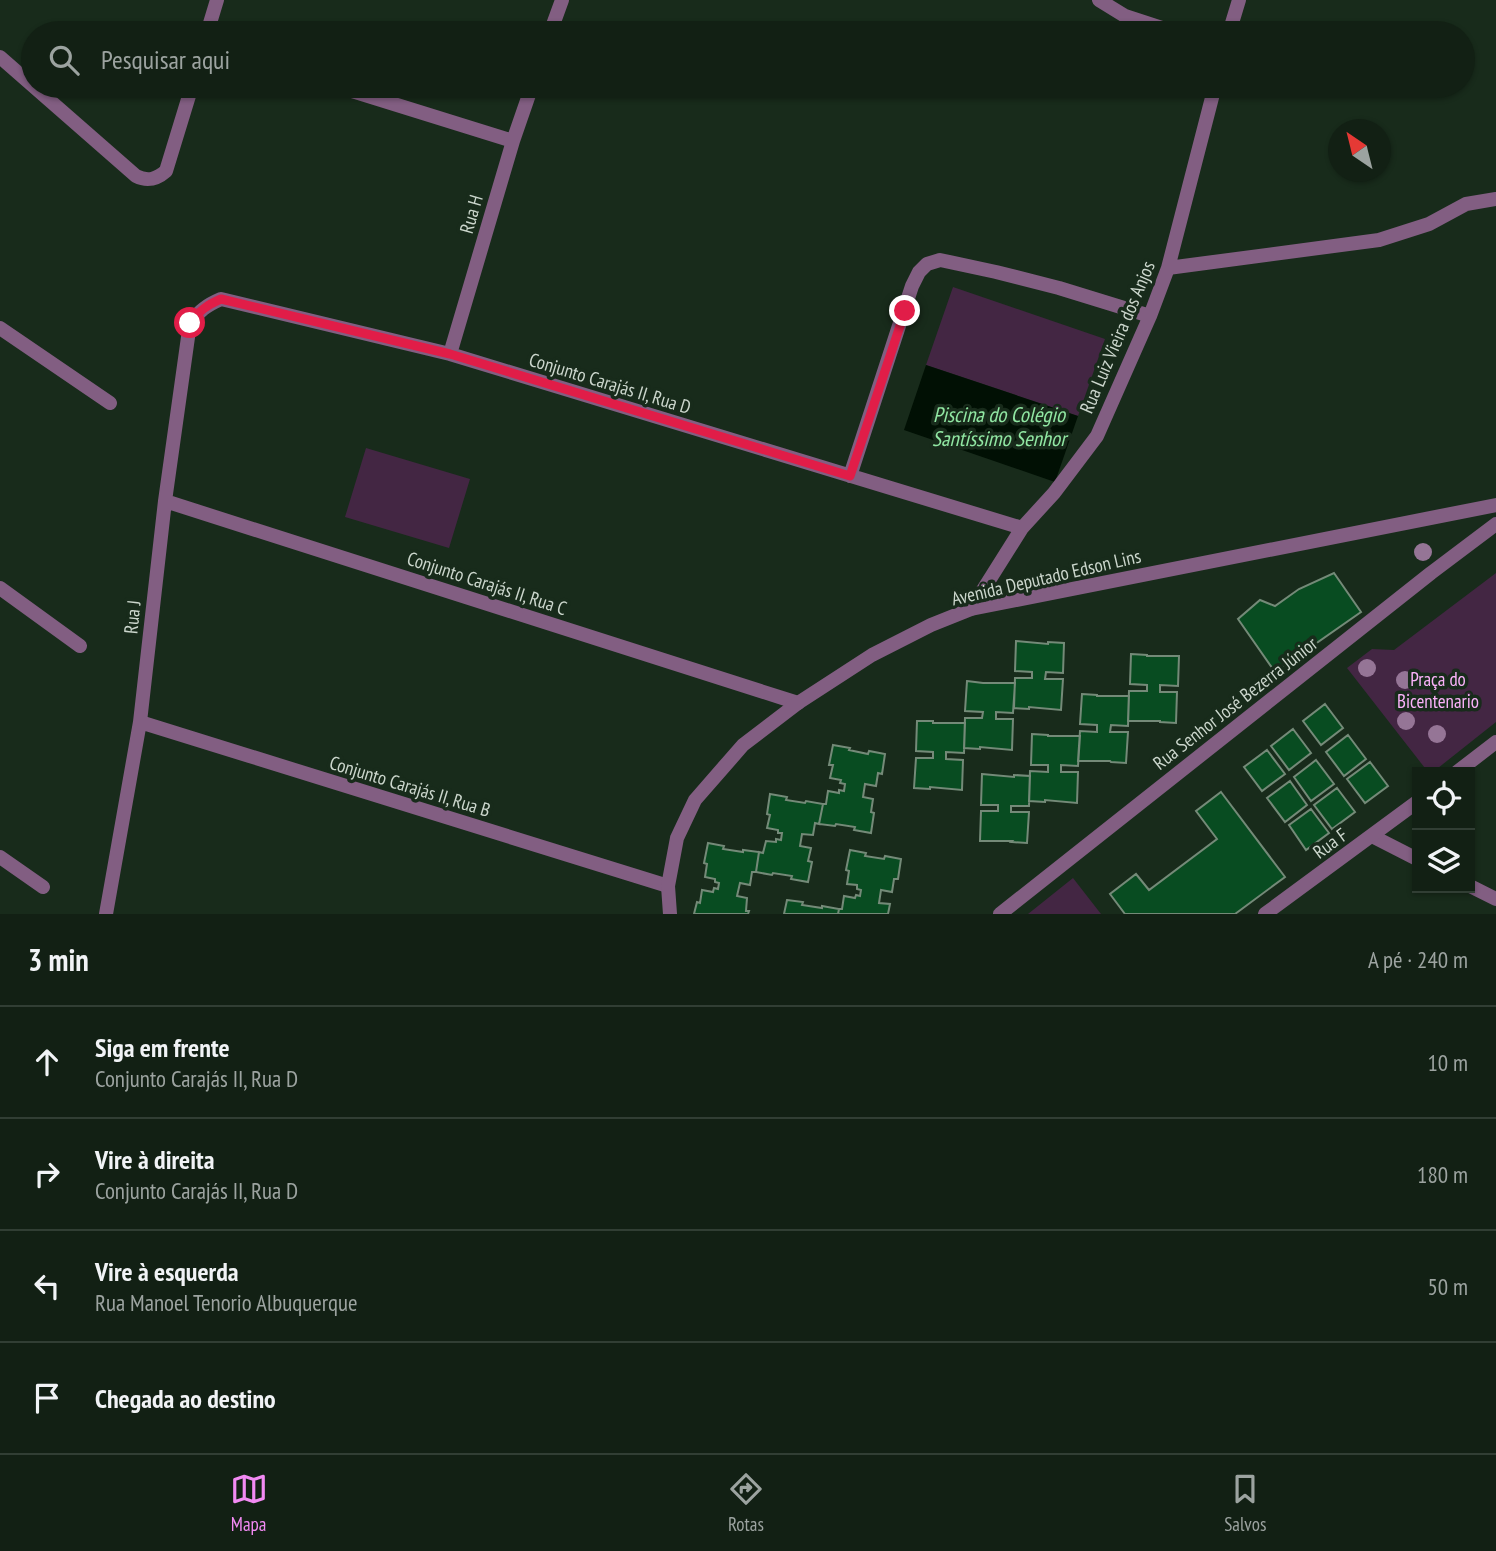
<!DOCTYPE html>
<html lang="pt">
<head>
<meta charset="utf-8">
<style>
	:root { --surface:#122014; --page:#1b281d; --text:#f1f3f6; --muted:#9ca3a0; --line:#313e34; --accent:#f28af3 }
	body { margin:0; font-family:"PT Sans Narrow",sans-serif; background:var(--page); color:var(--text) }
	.controls { position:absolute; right:21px; bottom:21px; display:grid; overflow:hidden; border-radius:0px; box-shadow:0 2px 5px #0004 }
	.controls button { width:63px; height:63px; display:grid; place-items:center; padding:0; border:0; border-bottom:2px solid var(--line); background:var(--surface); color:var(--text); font:35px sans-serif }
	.compass { position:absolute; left:1328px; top:119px; width:63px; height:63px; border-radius:50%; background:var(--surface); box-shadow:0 2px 5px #0004; rotate:325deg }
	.stop { position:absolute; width:21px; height:21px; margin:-16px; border:5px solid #e11d48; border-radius:50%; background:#fff }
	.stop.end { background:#e11d48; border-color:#fff; box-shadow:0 2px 7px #0008 }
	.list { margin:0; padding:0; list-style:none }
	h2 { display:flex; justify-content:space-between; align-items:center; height:91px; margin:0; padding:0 28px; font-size:30px }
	h2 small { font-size:23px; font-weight:400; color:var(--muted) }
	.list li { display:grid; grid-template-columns:46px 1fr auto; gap:21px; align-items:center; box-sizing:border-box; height:112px; padding:0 28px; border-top:2px solid var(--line) }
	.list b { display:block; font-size:26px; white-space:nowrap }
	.list p { margin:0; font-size:23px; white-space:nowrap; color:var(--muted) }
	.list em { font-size:23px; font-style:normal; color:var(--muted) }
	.icon { flex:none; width:38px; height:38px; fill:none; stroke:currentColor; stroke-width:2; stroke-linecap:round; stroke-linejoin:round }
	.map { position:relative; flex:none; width:1496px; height:914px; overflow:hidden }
	.search { position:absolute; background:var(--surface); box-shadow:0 2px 5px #0004; left:21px; right:21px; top:21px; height:77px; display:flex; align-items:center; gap:18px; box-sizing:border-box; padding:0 24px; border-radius:38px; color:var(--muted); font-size:26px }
	.sheet { height:539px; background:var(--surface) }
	nav { display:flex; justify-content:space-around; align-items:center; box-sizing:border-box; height:98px; border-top:2px solid var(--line); background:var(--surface); font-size:19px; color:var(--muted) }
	nav a { display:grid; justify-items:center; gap:4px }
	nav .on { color:var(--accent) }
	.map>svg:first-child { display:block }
	.green { fill:#432643 }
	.water { fill:#011004 }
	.building { fill:#084c21; stroke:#748a78; stroke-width:2 }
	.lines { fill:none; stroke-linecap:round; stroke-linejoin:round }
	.minor { stroke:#825e82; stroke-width:14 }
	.tertiary { stroke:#825e82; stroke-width:14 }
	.tree { fill:#957596 }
	.route { stroke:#e11d48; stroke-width:9 }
	.labels { text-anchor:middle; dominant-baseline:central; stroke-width:7; stroke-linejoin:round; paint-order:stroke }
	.street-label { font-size:19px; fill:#cbd6cc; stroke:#182b1b }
	.park-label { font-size:19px; fill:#fbb2fa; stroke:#182b1b }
	.water-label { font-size:21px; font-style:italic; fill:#91e7a3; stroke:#182b1b }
</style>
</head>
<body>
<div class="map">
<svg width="1496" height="914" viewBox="0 0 1496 914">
	<rect width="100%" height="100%" fill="#182b1b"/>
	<path class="green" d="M953 287 1105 339 1078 416 926 365Z
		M366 448 470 479 449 548 345 517Z
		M1496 573V722L1433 772H1428L1347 668 1372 649 1394 650Z
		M1073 878 1101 914H1028Z"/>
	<path class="water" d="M926 365 1078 416 1055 482 904 430Z"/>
	<path class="building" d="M1334 573 1361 612 1275 672 1238 619 1260 600 1275 606 1299 589Z
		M1016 641 1048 644V642L1064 643 1063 673 1046 672 1045 679H1063L1061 710 1029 707V709L1014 708 1015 678H1032V672L1015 671Z
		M1131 654 1147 655V656H1179L1178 686 1160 685V692H1177L1176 723 1160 722V721H1128L1129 691H1147V685L1130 684Z
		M967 681 983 683H1015L1013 713 996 712V719H1013L1012 750 980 747V749L964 748 965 718H982L983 712 965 711Z
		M1082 694 1097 695V696H1129L1128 726 1111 725 1110 732H1128L1126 763 1111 762 1110 761H1078L1080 731 1097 732V725L1080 724Z
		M1325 704 1343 728 1321 745 1303 721Z
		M917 721H933V723H965L964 753 946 752V759L963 760 962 790 930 787V789L914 788 916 758H933V752L916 751Z
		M1293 729 1311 753 1289 770 1271 746Z
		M1032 734 1048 735V736H1080L1078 766 1061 765V772H1078L1077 803 1045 800V802L1029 801 1030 771 1048 772V765H1031Z
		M1348 735 1366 759 1344 776 1326 752Z
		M833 745 850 748 849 750 868 754 869 751 885 754 882 774 878 773 876 786 865 784 863 797 873 799 871 812 874 813 871 833 854 830 855 827 836 824 835 826 819 824 823 804H826L828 791 839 793V790L844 791 845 784 840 783 841 780 830 778 833 765H829Z
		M1267 750 1285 774 1262 791 1244 767Z
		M1316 760 1334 784 1311 801 1294 777Z
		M1370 762 1388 786 1365 803 1347 779Z
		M982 774 1014 777V775L1030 776 1029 806H1011V812H1029L1027 843 1011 842 1012 841H980L981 811H998V805H981Z
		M1290 781 1307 805 1285 822 1267 798Z
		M1337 788 1355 812 1332 829 1314 805Z
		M1221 792 1285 877 1235 914H1125L1110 894 1136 874 1149 890 1217 839 1196 811Z
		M770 794 787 797 786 800 805 803 806 801 823 804 819 824 815 823 813 835 802 834 800 846 811 848 808 861 812 862 808 882 791 879 792 876 773 873 772 875 756 872 759 852 763 853 766 841 776 842V839L781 840 782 833H778V830L767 828 770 815 767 814Z
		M1311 809 1329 833 1306 850 1289 825Z
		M708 843 724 846 723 849 743 852V850L759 852 756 872H752L750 885 740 883 737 896 747 898 746 911H749L748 914H694L697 902 700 903 702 890 713 892 714 888 718 889 719 883 715 882V879L705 877 707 864 704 863Z
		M850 850 866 853 865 856 884 859 885 856 901 859 898 879H894L892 892 881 890 879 903 890 904 888 914H838L839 909H842L844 896 855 898 856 895 860 896 861 890 857 889V885L847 884 849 871 846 870Z
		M787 900 803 902 802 905 822 908V906L839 909 838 914H784Z"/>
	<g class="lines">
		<path class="minor" d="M1099 0 1125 16 1177 33
			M207 33 217 0
			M550 33 562 0
			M1229 33 1239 0
			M0 57 136 176C148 182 157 179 166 171L192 86
			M336 86 513 141
			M1168 268 1379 240 1429 224 1466 204 1496 199
			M0 328 110 403
			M450 354 513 141 532 86
			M850 476 912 286 919 272 927 264 940 260 996 272 1059 288 1150 316
			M165 501 798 703
			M0 588 80 646
			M971 609 1022 528 1054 493 1097 436 1150 316 1168 268 1215 86
			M140 722 668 886
			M1372 836 1417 859
			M0 857 43 887
			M1470 886 1496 899
			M106 914 140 722 165 501 190 323C199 311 207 305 221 299L450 354 1022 528
			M1000 914 1431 573 1496 524"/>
		<path class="tertiary" d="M1457 772 1496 742
			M670 914 668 886 677 838 695 800 743 745 798 703 872 655 931 625 971 609 1496 505
			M1265 914 1417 802"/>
	</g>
	<g class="tree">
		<circle cx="1423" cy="552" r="9"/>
		<circle cx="1367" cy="668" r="9"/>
		<circle cx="1405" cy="680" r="9"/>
		<circle cx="1406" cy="721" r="9"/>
		<circle cx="1437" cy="734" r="9"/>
	</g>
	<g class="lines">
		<path class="route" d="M190 323C199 311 207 305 221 299L450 354 850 476 905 311"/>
	</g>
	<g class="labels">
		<g class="street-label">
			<text transform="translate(471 214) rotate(-74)">Rua H</text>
			<text transform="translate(1117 337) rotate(-67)">Rua Luiz Vieira dos Anjos</text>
			<text transform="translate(610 383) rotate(17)">Conjunto Carajás II, Rua D</text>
			<text transform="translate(1046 577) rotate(-13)">Avenida Deputado Edson Lins</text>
			<text transform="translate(487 583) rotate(18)">Conjunto Carajás II, Rua C</text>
			<text transform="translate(132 617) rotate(-84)">Rua J</text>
			<text transform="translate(1235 703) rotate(-38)">Rua Senhor José Bezerra Júnior</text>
			<text transform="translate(410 786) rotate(17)">Conjunto Carajás II, Rua B</text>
			<text transform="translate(1330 843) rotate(-36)">Rua F</text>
		</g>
		<g class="park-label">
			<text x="1438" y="679">Praça do<tspan x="1438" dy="22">Bicentenario</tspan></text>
		</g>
		<g class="water-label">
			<text x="999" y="414">Piscina do Colégio<tspan x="999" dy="24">Santíssimo Senhor</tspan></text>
		</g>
	</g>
</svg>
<div class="controls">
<button><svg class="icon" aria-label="locate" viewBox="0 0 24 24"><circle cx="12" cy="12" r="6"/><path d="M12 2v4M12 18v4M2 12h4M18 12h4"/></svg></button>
<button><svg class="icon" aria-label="layers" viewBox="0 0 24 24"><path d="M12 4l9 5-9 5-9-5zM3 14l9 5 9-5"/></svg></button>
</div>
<svg class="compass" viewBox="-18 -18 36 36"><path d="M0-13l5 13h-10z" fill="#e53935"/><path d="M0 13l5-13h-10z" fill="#9ca3a0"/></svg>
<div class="stop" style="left:190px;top:323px"></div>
<div class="stop end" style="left:905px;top:311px"></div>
<div class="search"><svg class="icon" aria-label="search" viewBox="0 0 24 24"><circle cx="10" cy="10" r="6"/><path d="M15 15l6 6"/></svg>Pesquisar aqui</div>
</div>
<section class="sheet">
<h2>3 min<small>A pé · 240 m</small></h2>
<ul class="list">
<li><svg class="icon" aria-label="ahead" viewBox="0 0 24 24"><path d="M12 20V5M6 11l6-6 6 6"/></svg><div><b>Siga em frente</b><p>Conjunto Carajás II, Rua D</p></div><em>10 m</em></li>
<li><svg class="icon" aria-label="right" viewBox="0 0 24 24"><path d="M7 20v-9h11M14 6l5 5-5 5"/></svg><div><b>Vire à direita</b><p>Conjunto Carajás II, Rua D</p></div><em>180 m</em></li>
<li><svg class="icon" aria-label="left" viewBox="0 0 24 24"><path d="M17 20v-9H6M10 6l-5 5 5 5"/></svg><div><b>Vire à esquerda</b><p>Rua Manoel Tenorio Albuquerque</p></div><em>50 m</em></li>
<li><svg class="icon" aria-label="arrive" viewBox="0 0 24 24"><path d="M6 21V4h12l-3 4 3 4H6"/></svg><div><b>Chegada ao destino</b></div></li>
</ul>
</section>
<nav>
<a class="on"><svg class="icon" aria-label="map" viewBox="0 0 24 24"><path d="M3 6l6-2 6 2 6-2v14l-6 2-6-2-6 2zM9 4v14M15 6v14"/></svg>Mapa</a>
<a><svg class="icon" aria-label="directions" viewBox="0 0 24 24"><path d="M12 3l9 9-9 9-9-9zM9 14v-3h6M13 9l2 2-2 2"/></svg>Rotas</a>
<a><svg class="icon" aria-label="saved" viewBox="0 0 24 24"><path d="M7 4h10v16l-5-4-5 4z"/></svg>Salvos</a>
</nav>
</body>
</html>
